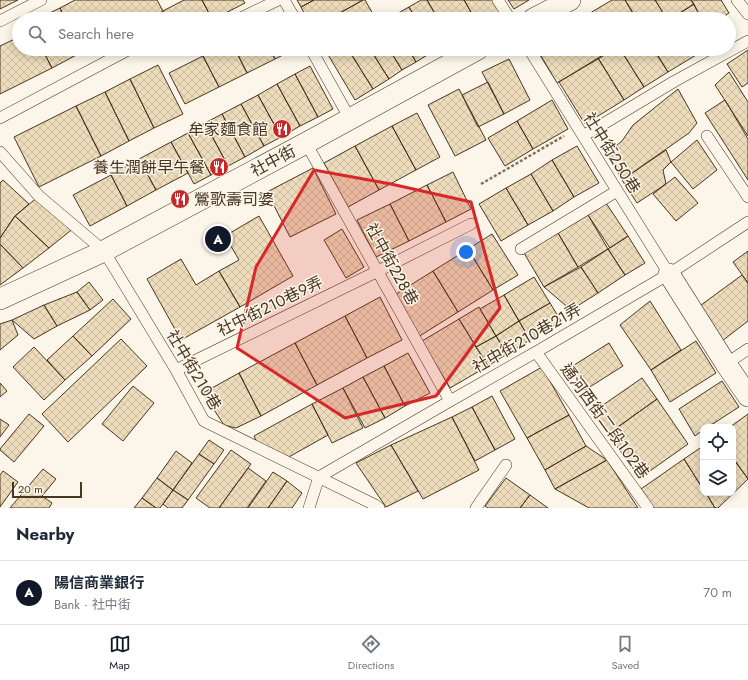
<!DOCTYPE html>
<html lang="en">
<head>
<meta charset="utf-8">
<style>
	:root { --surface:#fff; --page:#f6f6f7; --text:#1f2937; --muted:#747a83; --line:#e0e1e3; --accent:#111827 }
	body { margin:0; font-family:Jost,"Noto Sans TC",sans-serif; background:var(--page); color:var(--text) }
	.controls { position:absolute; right:12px; bottom:12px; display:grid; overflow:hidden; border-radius:8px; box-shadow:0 2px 10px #0003 }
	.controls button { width:36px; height:36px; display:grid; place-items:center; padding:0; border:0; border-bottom:1px solid var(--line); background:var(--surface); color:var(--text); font:20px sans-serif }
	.scale { position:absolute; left:12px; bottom:10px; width:70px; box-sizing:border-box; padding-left:4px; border:2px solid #4a3520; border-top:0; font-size:11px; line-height:14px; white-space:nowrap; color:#4a3520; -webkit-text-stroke:3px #fbf6e9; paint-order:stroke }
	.you { position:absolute; left:466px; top:252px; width:14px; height:14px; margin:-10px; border:3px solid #fff; border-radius:50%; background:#1a73e8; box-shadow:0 0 0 6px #1a73e833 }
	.badge { display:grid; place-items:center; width:26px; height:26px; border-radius:50%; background:var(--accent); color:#fff; font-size:13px; font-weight:700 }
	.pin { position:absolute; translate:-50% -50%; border:2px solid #fff; box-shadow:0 1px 4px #0006 }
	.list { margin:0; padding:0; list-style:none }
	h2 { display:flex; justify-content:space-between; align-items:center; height:52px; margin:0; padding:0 16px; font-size:17px }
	h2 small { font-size:13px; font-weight:400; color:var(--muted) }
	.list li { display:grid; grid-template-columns:26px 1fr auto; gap:12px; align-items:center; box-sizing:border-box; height:64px; padding:0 16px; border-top:1px solid var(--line) }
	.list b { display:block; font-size:15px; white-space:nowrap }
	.list p { margin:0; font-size:13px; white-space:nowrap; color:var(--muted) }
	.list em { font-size:13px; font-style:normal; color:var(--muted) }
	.icon { flex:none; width:22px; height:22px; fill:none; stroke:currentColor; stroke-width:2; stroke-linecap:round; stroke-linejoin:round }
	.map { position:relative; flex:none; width:748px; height:508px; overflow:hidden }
	.search { position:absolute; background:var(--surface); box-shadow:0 2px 10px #0003; left:12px; right:12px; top:12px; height:44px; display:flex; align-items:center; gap:10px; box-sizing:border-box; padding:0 14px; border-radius:22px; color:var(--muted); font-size:15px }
	.sheet { height:116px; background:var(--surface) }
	nav { display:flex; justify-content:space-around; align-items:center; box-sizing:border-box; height:56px; border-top:1px solid var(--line); background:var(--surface); font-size:11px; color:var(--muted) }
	nav a { display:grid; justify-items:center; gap:2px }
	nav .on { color:var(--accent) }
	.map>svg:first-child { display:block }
	.building { fill:url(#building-cross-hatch); stroke:#4a3520 }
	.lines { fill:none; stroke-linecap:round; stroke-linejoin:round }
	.service-casing { stroke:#4a3520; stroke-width:12 }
	.minor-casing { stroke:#4a3520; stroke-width:22 }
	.path { stroke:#7f6f5c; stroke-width:2.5; stroke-dasharray:3 2; stroke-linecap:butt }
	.service { stroke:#fbf6e9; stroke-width:11 }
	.minor { stroke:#fbf6e9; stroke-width:21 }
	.marked { fill:#d62828; fill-opacity:0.2; stroke:#d62828; stroke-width:3; stroke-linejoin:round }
	.labels { text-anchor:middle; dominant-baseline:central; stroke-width:3; stroke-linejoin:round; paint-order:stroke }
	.poi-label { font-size:16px; fill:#4a3520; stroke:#fbf6e9; text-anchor:end }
	.street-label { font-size:16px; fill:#4a3520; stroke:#fbf6e9 }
</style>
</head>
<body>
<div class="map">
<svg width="748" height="508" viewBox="0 0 748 508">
	<defs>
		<pattern id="building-cross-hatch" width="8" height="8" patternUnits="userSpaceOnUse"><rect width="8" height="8" fill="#ecdcbc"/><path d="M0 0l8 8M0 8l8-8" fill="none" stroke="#ccbda1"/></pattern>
	</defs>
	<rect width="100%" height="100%" fill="#fbf6e9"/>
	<path class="building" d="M0 0H18L0 9Z
		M75 0H157L163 11 148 19H65L60 8Z
		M184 0H202L212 19H167L163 11Z
		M202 0H243L245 3 214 19H212Z
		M297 0H314L301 7Z
		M314 0H363L329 19H307L301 7Z
		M363 0H365L373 14 363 19H329Z
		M421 0H427L438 19H416L409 7Z
		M427 0H464L475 19H438Z
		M464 0H495L502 13 491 19H475Z
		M508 0H529L514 9Z
		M612 0H625L637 19H580Z
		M625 0H655L667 19H636Z
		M655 0H691L694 4 670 19H667Z
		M691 0H721L729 13 720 19H702Z
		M694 4 701 19H670Z
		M409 7 416 19H392L391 17Z
		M60 8 65 19H37Z
		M19 37V49H42L52 68 0 94V46Z
		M42 49H80L82 52 52 68Z
		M217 49H235L247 73 219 87 203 56Z
		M235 49H270L275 59 247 73Z
		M270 49H295L275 59Z
		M334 49H348L373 89 355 100 327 53Z
		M348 49H370L389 79 373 89Z
		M370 49H389L402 70 389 79Z
		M389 49H408L416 62 402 70Z
		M409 49H433L434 51 416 62Z
		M537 49H615L557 83Z
		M612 49H620L644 87 624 100 598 58Z
		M620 49H653L668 72 644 87Z
		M654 49H706L668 72Z
		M748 50V83L742 87 727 64Z
		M203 56 219 87 185 104 169 73Z
		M598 58 624 100 585 124 559 82Z
		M509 59 530 100 504 114 482 72Z
		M158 65 183 114 154 128 130 79Z
		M310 66 333 109 318 117 295 74Z
		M729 72 748 102V136L715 85Z
		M295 74 318 117 300 126 277 84Z
		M130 79 154 128 129 141 105 92Z
		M488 82 504 114 478 127 462 95Z
		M277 84 300 126 281 137 258 95Z
		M459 89 486 140 455 156 428 105Z
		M678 89 697 123 689 133 622 180 607 153 622 141 633 125Z
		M105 92 129 141 101 156 76 106Z
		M258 95 281 137 264 146 241 104Z
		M552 100 568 129 533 149 517 121Z
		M725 100 748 139V180L705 113Z
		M241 104 264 146 245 157 222 114Z
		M76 106 101 156 39 187 14 137Z
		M417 113 440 157 416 170 392 126Z
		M222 114 245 157 228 166 205 123Z
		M517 121 533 149 505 166 488 138Z
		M205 123 228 166 211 175 188 133Z
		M392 126 416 170 379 190 355 146Z
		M188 133 211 175 194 184 171 142Z
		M697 140 717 170 693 189 671 162Z
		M171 142 188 173 156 190 139 159Z
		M355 146 379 190 348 207 324 163Z
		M577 146 599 183 574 197 552 160Z
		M666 150 671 162 663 170 666 184 637 203 622 180Z
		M139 159 156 190 127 206 111 175Z
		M552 160 574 197 553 211 531 174Z
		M313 168 336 214 290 237 267 192Z
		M453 172 471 209 446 222 427 185Z
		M531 174 553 211 528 225 506 188Z
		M111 175 127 206 90 226 73 195Z
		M675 177 698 203 676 221 653 194Z
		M3 180 29 204 15 216 0 238V183Z
		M427 185 446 222 409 241 390 204Z
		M506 188 528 225 501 241 479 204Z
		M39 196 75 227 49 248 15 216Z
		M606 203 628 236 610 248 588 215Z
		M390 204 409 241 376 257 357 220Z
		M588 215 608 249 578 267 558 233Z
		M15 216 49 248 23 268 0 244V238Z
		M259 216 293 276 240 307 219 271 239 260 225 236Z
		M342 229 364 267 346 278 324 240Z
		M558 233 578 267 544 287 524 253Z
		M492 234 518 275 493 290 468 249Z
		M628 236 645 263 625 275 608 249Z
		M0 244 23 268 0 285Z
		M468 249 493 290 458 312 433 271Z
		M608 249 625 275 598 293 581 267Z
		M748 251V283L733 262Z
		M181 259 196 285 219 271 240 307 181 340 147 279Z
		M581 267 598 293 571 310 544 287Z
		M433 271 458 312 418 337 393 296Z
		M742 275 748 283V321L722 341 697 308Z
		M534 277 550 303 519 321 504 295Z
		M89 282 103 300 90 310 77 292Z
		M77 292 90 310 57 326 44 305Z
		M504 295 519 321 496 336 480 309Z
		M380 297 402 340 367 358 345 316Z
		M113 299 131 319 92 356 73 336Z
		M650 301 681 350 651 370 620 325Z
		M550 303 561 321 530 340 519 321Z
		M44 305 57 326 34 339 12 320Z
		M479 307 496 336 476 347 459 319Z
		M345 316 367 358 317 385 295 343Z
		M459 319 488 366 450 388 422 341Z
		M12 320 18 335 0 350V324Z
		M519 321 530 340 507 354 496 336Z
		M73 336 92 356 65 380 47 360Z
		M496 336 507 354 488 366 476 347Z
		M121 339 147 366 68 442 42 414Z
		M696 341 716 373 670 402 651 370Z
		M295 343 317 385 261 416 239 373Z
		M609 343 623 366 585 390 571 367Z
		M34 347 65 380 44 400 13 367Z
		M408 353 430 393 405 406 384 366Z
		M384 366 405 406 385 418 363 377Z
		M542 367 569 415 527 438 500 391Z
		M239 373 261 416 236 428 224 425 203 393Z
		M363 377 385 418 365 428 343 388Z
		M642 378 657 399 608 434 593 412Z
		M722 381 739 407 708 427H703V430L695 436 679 409Z
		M0 383 7 391 0 397Z
		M133 386 154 403 123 441 102 424Z
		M343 388 363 428 332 443 312 404Z
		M492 396 515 439 495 450 472 407Z
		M657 399 688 444 640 478 608 434Z
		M312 404 328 435 287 458 258 445 254 436Z
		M472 407 495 450 475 461 452 417Z
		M29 414 44 426 14 462 0 450V449Z
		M748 414V479L733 458V427H730Z
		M569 415 586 446 545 470 527 438Z
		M452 417 479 470 423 499 391 445Z
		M0 419 9 425 0 437Z
		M209 440 224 450 214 464 199 454Z
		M391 445 418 491 386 507 356 463Z
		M586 446 607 460 555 489 545 470Z
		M703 446V489L684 459Z
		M231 450 251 464 219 508H210L196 498Z
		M176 451 192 463 173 490 157 478Z
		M199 454 214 464 188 500 173 490Z
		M733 458 748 479 718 508H715L706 493H733Z
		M684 459 703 489V493H706L715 508H654L641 489Z
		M607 460 638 508H589L555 489Z
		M248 468 266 481 247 508H219Z
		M43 469 56 479 42 496 52 503 49 508H10Z
		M3 471 18 482 0 507V475Z
		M273 472 287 481 268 508H248Z
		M157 478 173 490 160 508H156L142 498Z
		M506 478 530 495 520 508H488L485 506Z
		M287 481 302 493 292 508H268Z
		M173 490 188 500 182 508H168L163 504Z
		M530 495 548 508H520Z
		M142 498 156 508H134Z"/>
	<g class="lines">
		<g class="service-casing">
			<path id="service" d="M284 0 295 19
				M498 0 510 19
				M737 0 748 14
				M239 19 278 0
				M0 21 41 0
				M311 49 350 119
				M529 49 669 274
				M0 118 130 49
				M583 136 675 81 748 41
				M707 136 748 197
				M306 143 450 401
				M0 152 39 196 104 251 176 370 204 421 375 505 379 508
				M521 249 617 191
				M536 352 648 508
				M726 364 748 349
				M176 370 378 271 471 224
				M309 508 319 477 450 401 536 352 669 274 748 222
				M476 508 506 465"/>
		</g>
		<g class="minor-casing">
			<path id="minor" d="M533 19 570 0
				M669 274 726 364 748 396
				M0 299 104 251 306 143 478 49"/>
		</g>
		<path class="path" d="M481 184 564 136"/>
		<use href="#service" class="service"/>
		<use href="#minor" class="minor"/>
	</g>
	<path class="marked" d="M314 170 391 184 471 202 500 308 436 396 345 418 237 348 256 267Z"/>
	<defs>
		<g id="restaurant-disc" transform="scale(1)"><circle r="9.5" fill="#c62828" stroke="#fbf6e9"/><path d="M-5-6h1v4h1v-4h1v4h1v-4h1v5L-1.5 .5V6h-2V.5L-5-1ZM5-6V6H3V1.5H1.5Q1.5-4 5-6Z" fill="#fff"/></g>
	</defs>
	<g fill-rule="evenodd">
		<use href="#restaurant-disc" x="282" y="129"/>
		<use href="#restaurant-disc" x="219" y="167"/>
		<use href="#restaurant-disc" x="180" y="199"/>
	</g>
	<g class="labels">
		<g class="poi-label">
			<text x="268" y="129">牟家麵食館</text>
			<text x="205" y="167">養生潤餅早午餐</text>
			<text x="194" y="199" text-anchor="start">鶯歌壽司婆</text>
		</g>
		<g class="street-label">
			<text transform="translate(612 153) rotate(58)">社中街250巷</text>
			<text transform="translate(273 161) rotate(-28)">社中街</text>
			<text transform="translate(392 264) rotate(61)">社中街228巷</text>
			<text transform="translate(270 306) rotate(-26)">社中街210巷9弄</text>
			<text transform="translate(527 338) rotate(-30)">社中街210巷21弄</text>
			<text transform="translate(194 370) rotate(59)">社中街210巷</text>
			<text transform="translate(605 421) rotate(54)">通河西街二段102巷</text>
		</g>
	</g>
</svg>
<div class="controls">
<button><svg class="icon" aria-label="locate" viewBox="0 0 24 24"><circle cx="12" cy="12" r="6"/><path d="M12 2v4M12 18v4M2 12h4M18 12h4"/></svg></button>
<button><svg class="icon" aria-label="layers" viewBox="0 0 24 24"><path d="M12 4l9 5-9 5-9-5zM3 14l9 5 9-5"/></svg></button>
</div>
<div class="scale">20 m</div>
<div class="you"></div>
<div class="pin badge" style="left:218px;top:239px">A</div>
<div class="search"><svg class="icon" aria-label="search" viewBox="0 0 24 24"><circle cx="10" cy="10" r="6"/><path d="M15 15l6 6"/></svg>Search here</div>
</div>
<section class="sheet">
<h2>Nearby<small></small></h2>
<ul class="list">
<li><span class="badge">A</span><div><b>陽信商業銀行</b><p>Bank · 社中街</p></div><em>70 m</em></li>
</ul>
</section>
<nav>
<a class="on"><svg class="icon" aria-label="map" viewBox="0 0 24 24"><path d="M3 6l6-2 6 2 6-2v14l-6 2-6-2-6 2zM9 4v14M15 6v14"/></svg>Map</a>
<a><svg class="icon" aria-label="directions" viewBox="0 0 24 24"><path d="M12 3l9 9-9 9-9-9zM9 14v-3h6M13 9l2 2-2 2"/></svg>Directions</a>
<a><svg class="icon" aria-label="saved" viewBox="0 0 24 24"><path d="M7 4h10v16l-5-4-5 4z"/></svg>Saved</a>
</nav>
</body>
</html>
